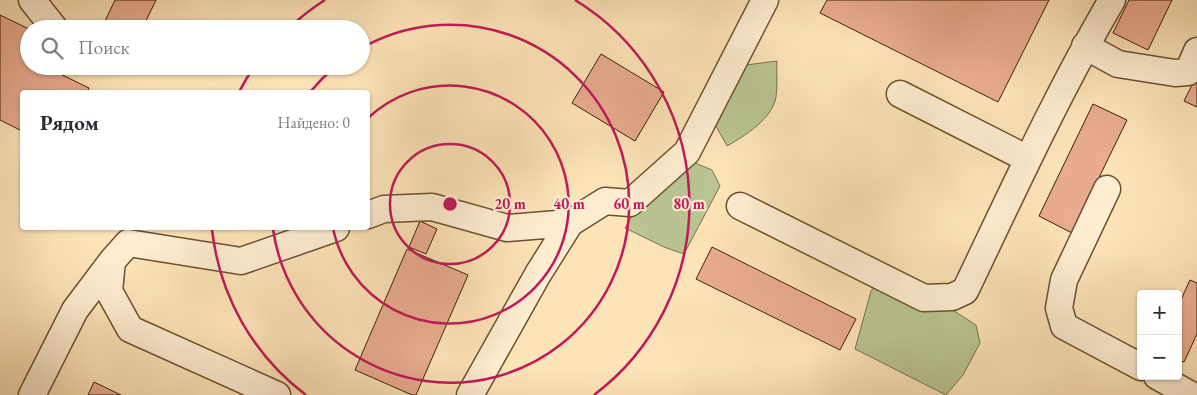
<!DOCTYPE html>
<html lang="ru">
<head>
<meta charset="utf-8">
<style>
	:root { --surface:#fff; --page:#f2f2f3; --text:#2b2b33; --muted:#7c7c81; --line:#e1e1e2 }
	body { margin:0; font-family:"EB Garamond",serif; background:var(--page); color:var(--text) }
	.controls { position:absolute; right:15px; bottom:15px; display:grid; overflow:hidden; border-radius:5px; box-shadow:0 1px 4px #0004 }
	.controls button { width:45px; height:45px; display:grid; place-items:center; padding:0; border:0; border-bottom:1px solid var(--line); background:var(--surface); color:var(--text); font:25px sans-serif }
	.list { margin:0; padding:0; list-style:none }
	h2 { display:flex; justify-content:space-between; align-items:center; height:65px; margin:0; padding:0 20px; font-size:21px }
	h2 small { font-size:16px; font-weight:400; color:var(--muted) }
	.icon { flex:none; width:28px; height:28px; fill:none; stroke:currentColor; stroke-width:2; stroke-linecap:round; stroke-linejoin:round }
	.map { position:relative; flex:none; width:1197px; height:395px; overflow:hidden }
	.search { position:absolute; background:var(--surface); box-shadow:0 1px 4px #0004; left:20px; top:20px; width:350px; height:55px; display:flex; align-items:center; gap:12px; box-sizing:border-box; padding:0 18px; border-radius:28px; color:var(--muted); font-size:19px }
	.panel { position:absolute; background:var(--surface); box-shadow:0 1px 4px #0004; left:20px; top:90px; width:350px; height:140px; border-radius:5px }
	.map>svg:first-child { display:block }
	.green { fill:#bac593; stroke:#7b724b }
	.building { fill:#eaac91; stroke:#3c2003 }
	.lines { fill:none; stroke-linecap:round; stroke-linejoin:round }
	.minor-casing { stroke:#6c5130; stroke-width:29 }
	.minor { stroke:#feedd1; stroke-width:26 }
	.ring { fill:none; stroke:#c2185b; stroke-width:2.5 }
	.centre { fill:#c2185b; stroke:#feedd1; stroke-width:2.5 }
	.ring-label { font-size:15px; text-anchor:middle; font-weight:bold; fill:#c2185b; stroke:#feedd1; stroke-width:4.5; stroke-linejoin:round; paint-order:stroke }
</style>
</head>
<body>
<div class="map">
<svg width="1197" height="395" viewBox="0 0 1197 395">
	<rect width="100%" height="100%" fill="#fde4b8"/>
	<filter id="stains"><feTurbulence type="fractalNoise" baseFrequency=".004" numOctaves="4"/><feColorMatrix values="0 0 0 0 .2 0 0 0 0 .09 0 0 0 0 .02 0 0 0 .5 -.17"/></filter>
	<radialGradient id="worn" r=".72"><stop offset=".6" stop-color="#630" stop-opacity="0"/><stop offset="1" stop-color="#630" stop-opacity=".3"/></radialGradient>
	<path class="green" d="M777 61C776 73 778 85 776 97 772 119 746 135 727 146L716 126V106L746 65Z
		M693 162 712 170 720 186 684 254 664 247 625 228 638 206Z
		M885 274 937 300 976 325 980 343 963 375 946 395 855 349 871 291Z"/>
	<path class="building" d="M115 0H156L142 29H120L105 21Z
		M827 0H1049L998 102 820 13Z
		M1129 0H1172L1148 50 1113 33Z
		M0 15 29 29V33L23 45 29 48V66H54L52 70 89 88 87 92H22V131L0 120Z
		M601 54 664 92 635 141 572 103Z
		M1197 75V107L1184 101Z
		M1093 104 1127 120 1072 233 1039 216Z
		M420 221 437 229 426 254 409 247Z
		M712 247 856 319 840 350 696 279Z
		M407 249 468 275 416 395H412L355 370Z
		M1190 280 1197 283V334L1184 362 1178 360V306Z
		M94 382 121 395H88Z"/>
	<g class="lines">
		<g class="minor-casing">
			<path id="minor" d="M32 0 55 29
				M1085 46 1118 64 1175 73 1188 72 1197 51
				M900 94 1028 159
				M1107 189 1064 280 1059 308 1064 326 1141 367
				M740 206 924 298 952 297 965 291C1012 193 1057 94 1112 0
				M368 215 384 209 432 207 507 228 570 223
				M1157 376 1191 395
				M32 395 75 310 112 261
				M277 395 130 329 109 291 112 261 128 243 241 261 336 228
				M470 395 538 274 570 223 605 201 630 203 687 152 765 0"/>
		</g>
		<use href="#minor" class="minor"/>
	</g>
	<g class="ring">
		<circle cx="450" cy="204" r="60"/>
		<path d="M368 118A119 119 0 1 1 333 228"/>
		<path d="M311 91A179 179 0 0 1 335 67M362 48A179 179 0 1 1 273 229"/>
		<path d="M306 395A239 239 0 0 1 212 229M239 92A239 239 0 0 1 254 67M289 28A239 239 0 0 1 325 0M575 0A239 239 0 0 1 594 395"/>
	</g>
	<circle cx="450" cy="204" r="8" class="centre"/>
	<g class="ring-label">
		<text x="510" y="209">20 m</text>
		<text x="569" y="209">40 m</text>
		<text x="629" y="209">60 m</text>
		<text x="689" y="209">80 m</text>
	</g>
	<rect width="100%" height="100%" filter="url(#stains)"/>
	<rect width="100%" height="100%" fill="url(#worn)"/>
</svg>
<div class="controls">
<button>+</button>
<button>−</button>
</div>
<div class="search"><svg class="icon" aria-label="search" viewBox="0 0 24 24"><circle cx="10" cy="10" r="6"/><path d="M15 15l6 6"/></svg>Поиск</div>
<section class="panel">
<h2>Рядом<small>Найдено: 0</small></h2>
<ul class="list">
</ul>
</section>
</div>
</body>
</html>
